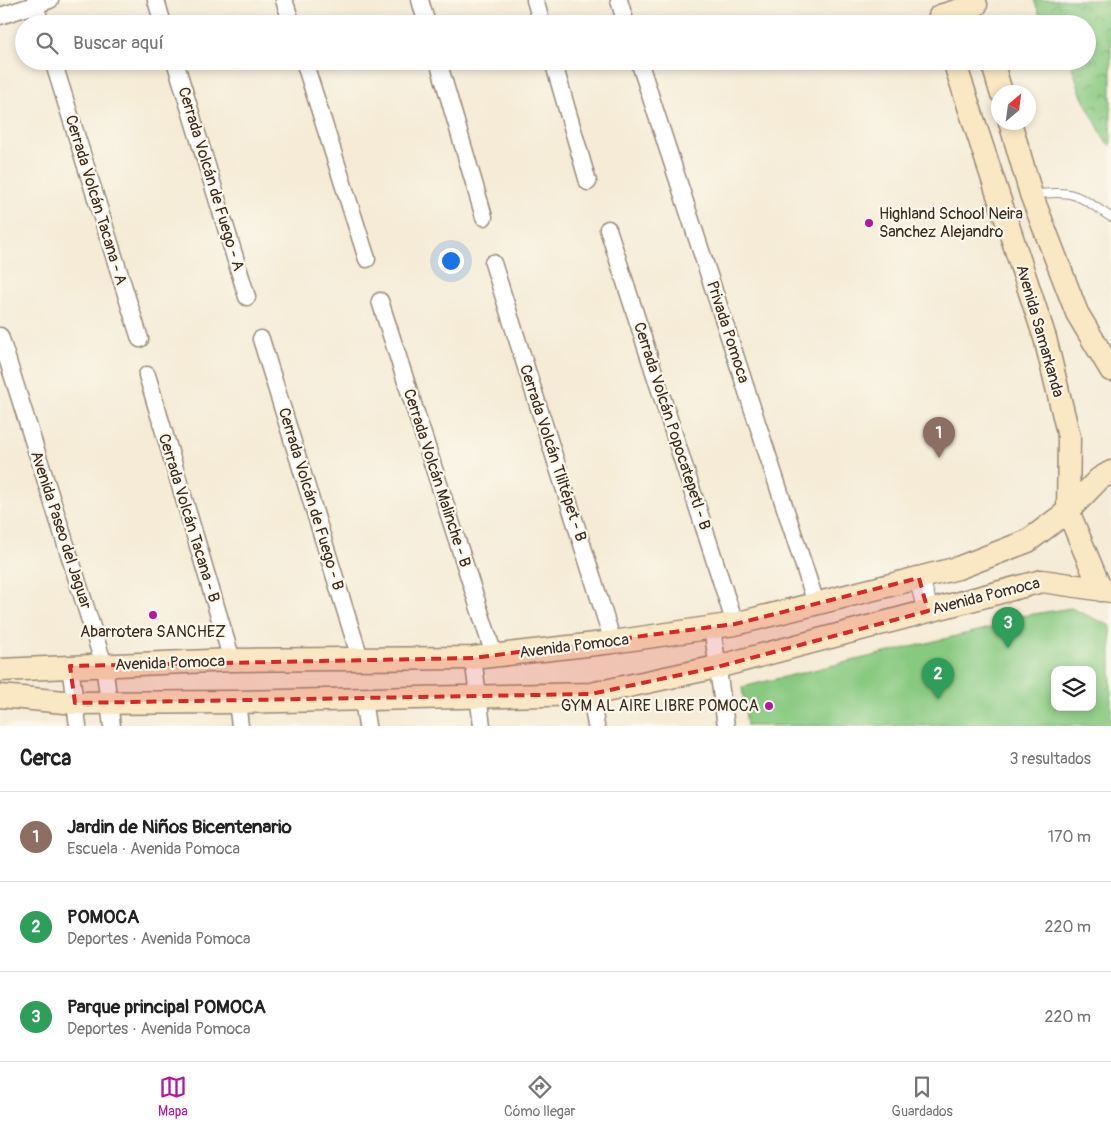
<!DOCTYPE html>
<html lang="es">
<head>
<meta charset="utf-8">
<style>
	:root { --surface:#fff; --page:#f2f2f2; --text:#222; --muted:#767676; --line:#e0e0e0; --accent:#b5179e }
	body { margin:0; font-family:Pangolin,sans-serif; background:var(--page); color:var(--text) }
	.controls { position:absolute; right:15px; bottom:15px; display:grid; overflow:hidden; border-radius:10px; box-shadow:0 2px 8px #0003 }
	.controls button { width:45px; height:45px; display:grid; place-items:center; padding:0; border:0; border-bottom:1px solid var(--line); background:var(--surface); color:var(--text); font:25px sans-serif }
	.compass { position:absolute; left:991px; top:85px; width:45px; height:45px; border-radius:50%; background:var(--surface); box-shadow:0 2px 8px #0003; rotate:29deg }
	.you { position:absolute; left:450px; top:260px; width:18px; height:18px; margin:-12px; border:4px solid #fff; border-radius:50%; background:#1a73e8; box-shadow:0 0 0 8px #1a73e833 }
	.badge { display:grid; place-items:center; width:32px; height:32px; border-radius:50%; background:var(--accent); color:#fff; font-size:16px; font-weight:700 }
	.pin { position:absolute; translate:-50% -41px; filter:drop-shadow(0 1px 2px #0008) }
	.pin::after { content:''; position:absolute; top:26px; width:18px; height:15px; background:inherit; clip-path:polygon(0 0,100% 0,50% 100%) }
	.list { margin:0; padding:0; list-style:none }
	h2 { display:flex; justify-content:space-between; align-items:center; height:65px; margin:0; padding:0 20px; font-size:21px }
	h2 small { font-size:16px; font-weight:400; color:var(--muted) }
	.list li { display:grid; grid-template-columns:32px 1fr auto; gap:15px; align-items:center; box-sizing:border-box; height:90px; padding:0 20px; border-top:1px solid var(--line) }
	.list b { display:block; font-size:19px; white-space:nowrap }
	.list p { margin:0; font-size:16px; white-space:nowrap; color:var(--muted) }
	.list em { font-size:16px; font-style:normal; color:var(--muted) }
	.icon { flex:none; width:28px; height:28px; fill:none; stroke:currentColor; stroke-width:2; stroke-linecap:round; stroke-linejoin:round }
	.map { position:relative; flex:none; width:1111px; height:726px; overflow:hidden }
	.search { position:absolute; background:var(--surface); box-shadow:0 2px 8px #0003; left:15px; right:15px; top:15px; height:55px; display:flex; align-items:center; gap:12px; box-sizing:border-box; padding:0 18px; border-radius:28px; color:var(--muted); font-size:19px }
	.sheet { height:335px; background:var(--surface) }
	nav { display:flex; justify-content:space-around; align-items:center; box-sizing:border-box; height:70px; border-top:1px solid var(--line); background:var(--surface); font-size:14px; color:var(--muted) }
	nav a { display:grid; justify-items:center; gap:2px }
	nav .on { color:var(--accent) }
	.map>svg:first-child { display:block }
	.park { fill:url(#park-crowns); stroke:#627a4f }
	.pitch { fill:#88c980; stroke:#627a4f; fill-rule:evenodd }
	.lines { fill:none; stroke-linecap:round; stroke-linejoin:round }
	.service-casing { stroke:#988a7a; stroke-width:10 }
	.minor-casing { stroke:#988a7a; stroke-width:19 }
	.tertiary-casing { stroke:#988a7a; stroke-width:22 }
	.secondary-casing { stroke:#988a7a; stroke-width:25 }
	.service { stroke:#fff; stroke-width:8 }
	.minor { stroke:#fff; stroke-width:16 }
	.tertiary { stroke:#fff; stroke-width:20 }
	.secondary { stroke:#fae7c3; stroke-width:22 }
	.marked { fill:#d62828; fill-opacity:0.2; stroke:#d62828; stroke-width:4; stroke-dasharray:10 6; stroke-linejoin:round }
	.poi-dot { fill:#b5179e; stroke:#fbf7ec; stroke-width:2 }
	.labels { text-anchor:middle; dominant-baseline:central; stroke-width:4.5; stroke-linejoin:round; paint-order:stroke }
	.street-label { font-size:16px; fill:#3b2a1e; stroke:#fbf7ec }
	.poi-label { font-size:16px; fill:#3b2a1e; stroke:#fbf7ec; text-anchor:start }
</style>
</head>
<body>
<div class="map">
<svg width="1111" height="726" viewBox="0 0 1111 726">
	<defs>
		<pattern id="park-crowns" width="20" height="18" patternUnits="userSpaceOnUse" patternTransform="scale(1.25)"><rect width="20" height="18" fill="#88c980"/><path d="M2 6a3 3 0 1 1 6 0M12 15a3 3 0 1 1 6 0" fill="none" stroke="#70a368"/></pattern>
	</defs>
	<rect width="100%" height="100%" fill="#fbf7ec"/>
	<filter id="ink" filterUnits="userSpaceOnUse"><feTurbulence type="fractalNoise" baseFrequency=".02" numOctaves="2"/><feDisplacementMap in="SourceGraphic" scale="10" xChannelSelector="R" yChannelSelector="G"/><feConvolveMatrix kernelMatrix="1 2 1 2 8 2 1 2 1" color-interpolation-filters="sRGB"/></filter>
	<filter id="wash" filterUnits="userSpaceOnUse"><feTurbulence type="fractalNoise" baseFrequency=".0096" numOctaves="4" result="noise"/><feDisplacementMap in="SourceGraphic" scale="20" xChannelSelector="R" yChannelSelector="G"/><feGaussianBlur stdDeviation="1.12" result="paint"/><feColorMatrix in="noise" values="0 0 0 0 0 0 0 0 0 0 0 0 0 0 0 0 0 1.4 0 .05"/><feComposite in="paint" operator="in"/></filter>
	<g filter="url(#wash)">
		<rect width="100%" height="100%" fill="#f5ebd6"/>
		<path class="park" d="M1034 0H1111V146L1106 142 1082 97 1070 61H1087V24H1043Z"/>
		<path class="pitch" d="M1071 608 1111 626V726H747L742 687 994 627 1015 617ZM1055 670H1092V707H1055Z"/>
	</g>
	<g filter="url(#ink)">
		<g class="lines">
			<g class="service-casing">
				<path id="service" d="M1033 194C1046 194 1061 191 1073 195 1087 199 1099 210 1111 217"/>
			</g>
			<g class="minor-casing">
				<path id="minor" d="M156 0 163 24
					M284 0 292 24
					M420 0 427 24
					M535 0 542 24
					M619 0 626 24
					M35 5 41 24
					M0 16 50 0
					M53 61 140 339
					M175 61 247 297
					M304 61 367 259
					M438 61 484 217
					M553 61 588 182
					M639 61 816 603
					M608 229 735 624
					M493 263 613 642
					M380 301 494 655
					M0 336 104 665 112 726
					M261 339 360 658
					M147 375 232 660
					M712 627 726 726
					M473 658 482 726
					M70 666 78 726
					M591 694 596 726
					M363 699 367 726
					M237 702 240 726"/>
			</g>
			<g class="tertiary-casing">
				<path id="tertiary" d="M919 578 928 611"/>
			</g>
			<g class="secondary-casing">
				<path id="secondary" d="M940 16 976 5
					M954 61 1045 338 1069 437 1068 511 1101 590
					M992 61 1001 92
					M1010 122 1031 194 1077 313 1111 370
					M0 670 232 660 473 658 613 642 735 624 958 568 1028 541 1068 511 1099 479 1111 472
					M0 696 75 703 237 702 591 694 717 667 1042 581 1111 591"/>
			</g>
			<use href="#service" class="service"/>
			<use href="#minor" class="minor"/>
			<use href="#tertiary" class="tertiary"/>
			<use href="#secondary" class="secondary"/>
		</g>
	</g>
	<path class="marked" d="M919 578 928 611 717 667 591 694 75 703 70 666 473 658 735 624Z"/>
	<g class="poi-dot">
		<circle cx="869" cy="223" r="5"/>
		<circle cx="153" cy="615" r="5"/>
		<circle cx="769" cy="706" r="5"/>
	</g>
	<g class="labels">
		<g class="street-label">
			<text transform="translate(211 179) rotate(73)">Cerrada Volcán de Fuego - A</text>
			<text transform="translate(96 200) rotate(73)">Cerrada Volcán Tacana - A</text>
			<text transform="translate(1040 331) rotate(74)">Avenida Samarkanda</text>
			<text transform="translate(728 332) rotate(72)">Privada Pomoca</text>
			<text transform="translate(672 426) rotate(72)">Cerrada Volcán Popocatepetl - B</text>
			<text transform="translate(553 453) rotate(72)">Cerrada Volcán Tliltépet - B</text>
			<text transform="translate(437 478) rotate(72)">Cerrada Volcán Malinche - B</text>
			<text transform="translate(311 499) rotate(73)">Cerrada Volcán de Fuego - B</text>
			<text transform="translate(189 518) rotate(73)">Cerrada Volcán Tacana - B</text>
			<text transform="translate(61 530) rotate(72)">Avenida Paseo del Jaguar</text>
			<text transform="translate(986 596) rotate(-14)">Avenida Pomoca</text>
			<text transform="translate(574 646) rotate(-7)">Avenida Pomoca</text>
			<text transform="translate(170 663) rotate(-2)">Avenida Pomoca</text>
		</g>
		<g class="poi-label">
			<text x="879" y="214">Highland School Neira<tspan x="879" dy="18">Sanchez Alejandro</tspan></text>
			<text x="153" y="632" text-anchor="middle">Abarrotera SANCHEZ</text>
			<text x="759" y="706" text-anchor="end">GYM AL AIRE LIBRE POMOCA</text>
		</g>
	</g>
</svg>
<div class="controls">
<button><svg class="icon" aria-label="layers" viewBox="0 0 24 24"><path d="M12 4l9 5-9 5-9-5zM3 14l9 5 9-5"/></svg></button>
</div>
<svg class="compass" viewBox="-18 -18 36 36"><path d="M0-13l5 13h-10z" fill="#e53935"/><path d="M0 13l5-13h-10z" fill="#767676"/></svg>
<div class="you"></div>
<div class="pin badge" style="left:939px;top:458px;background:#8d6e63">1</div>
<div class="pin badge" style="left:938px;top:699px;background:#2e9e5b">2</div>
<div class="pin badge" style="left:1008px;top:648px;background:#2e9e5b">3</div>
<div class="search"><svg class="icon" aria-label="search" viewBox="0 0 24 24"><circle cx="10" cy="10" r="6"/><path d="M15 15l6 6"/></svg>Buscar aquí</div>
</div>
<section class="sheet">
<h2>Cerca<small>3 resultados</small></h2>
<ul class="list">
<li><span class="badge" style="background:#8d6e63">1</span><div><b>Jardin de Niños Bicentenario</b><p>Escuela · Avenida Pomoca</p></div><em>170 m</em></li>
<li><span class="badge" style="background:#2e9e5b">2</span><div><b>POMOCA</b><p>Deportes · Avenida Pomoca</p></div><em>220 m</em></li>
<li><span class="badge" style="background:#2e9e5b">3</span><div><b>Parque principal POMOCA</b><p>Deportes · Avenida Pomoca</p></div><em>220 m</em></li>
</ul>
</section>
<nav>
<a class="on"><svg class="icon" aria-label="map" viewBox="0 0 24 24"><path d="M3 6l6-2 6 2 6-2v14l-6 2-6-2-6 2zM9 4v14M15 6v14"/></svg>Mapa</a>
<a><svg class="icon" aria-label="directions" viewBox="0 0 24 24"><path d="M12 3l9 9-9 9-9-9zM9 14v-3h6M13 9l2 2-2 2"/></svg>Cómo llegar</a>
<a><svg class="icon" aria-label="saved" viewBox="0 0 24 24"><path d="M7 4h10v16l-5-4-5 4z"/></svg>Guardados</a>
</nav>
</body>
</html>
